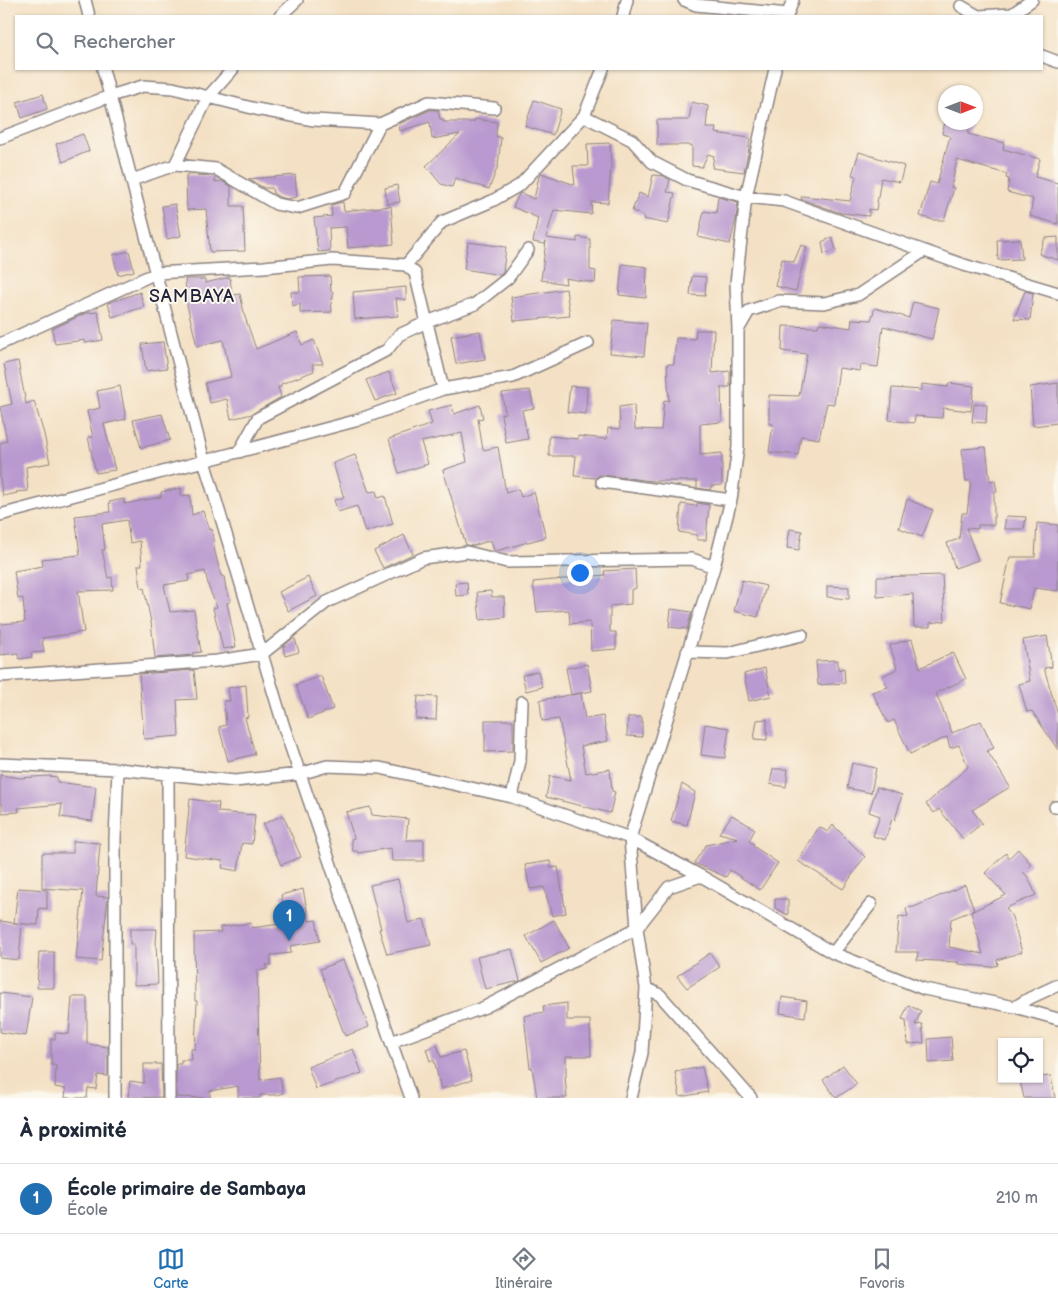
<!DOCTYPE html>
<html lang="fr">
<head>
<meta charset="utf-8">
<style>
	:root { --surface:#fff; --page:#f2f2f3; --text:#1f2937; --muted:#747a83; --line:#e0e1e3; --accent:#1f6fb2 }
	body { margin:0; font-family:"Balsamiq Sans",sans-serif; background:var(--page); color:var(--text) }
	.controls { position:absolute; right:15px; bottom:15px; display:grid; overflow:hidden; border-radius:0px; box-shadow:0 1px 4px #0004 }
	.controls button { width:45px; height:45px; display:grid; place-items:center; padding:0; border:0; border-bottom:1px solid var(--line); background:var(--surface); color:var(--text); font:25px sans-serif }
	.compass { position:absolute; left:938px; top:85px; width:45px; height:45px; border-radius:50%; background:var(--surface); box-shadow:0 1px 4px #0004; rotate:90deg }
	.you { position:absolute; left:579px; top:572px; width:18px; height:18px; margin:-12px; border:4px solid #fff; border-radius:50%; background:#1a73e8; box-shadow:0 0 0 8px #1a73e833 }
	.badge { display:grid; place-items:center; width:32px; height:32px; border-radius:50%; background:var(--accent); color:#fff; font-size:16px; font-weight:700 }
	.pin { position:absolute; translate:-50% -41px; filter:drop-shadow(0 1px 2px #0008) }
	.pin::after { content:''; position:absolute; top:26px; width:18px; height:15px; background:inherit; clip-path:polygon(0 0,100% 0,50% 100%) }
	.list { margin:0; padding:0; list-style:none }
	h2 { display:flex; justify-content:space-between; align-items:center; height:65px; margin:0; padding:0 20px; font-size:21px }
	h2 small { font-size:16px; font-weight:400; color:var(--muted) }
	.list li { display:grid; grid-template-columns:32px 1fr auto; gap:15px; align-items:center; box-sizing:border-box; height:70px; padding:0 20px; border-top:1px solid var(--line) }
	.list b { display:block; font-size:19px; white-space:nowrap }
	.list p { margin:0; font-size:16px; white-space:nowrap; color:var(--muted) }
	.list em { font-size:16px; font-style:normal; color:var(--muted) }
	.icon { flex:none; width:28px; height:28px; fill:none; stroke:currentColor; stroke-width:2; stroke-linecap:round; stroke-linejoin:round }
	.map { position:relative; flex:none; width:1058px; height:1098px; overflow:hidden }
	.search { position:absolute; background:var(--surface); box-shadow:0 1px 4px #0004; left:15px; right:15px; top:15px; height:55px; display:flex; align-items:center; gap:12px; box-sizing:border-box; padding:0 18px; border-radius:0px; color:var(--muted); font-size:19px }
	.sheet { height:135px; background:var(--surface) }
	nav { display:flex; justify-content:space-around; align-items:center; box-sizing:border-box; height:70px; border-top:1px solid var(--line); background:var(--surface); font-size:14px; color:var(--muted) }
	nav a { display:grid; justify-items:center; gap:2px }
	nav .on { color:var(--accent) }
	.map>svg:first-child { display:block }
	.building { fill:#b999cf }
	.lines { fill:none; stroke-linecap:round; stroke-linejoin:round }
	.street-casing { stroke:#8b8280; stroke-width:14 }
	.street { stroke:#fff; stroke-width:11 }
	.labels { text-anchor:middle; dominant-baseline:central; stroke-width:4; stroke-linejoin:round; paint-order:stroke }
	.neighbourhood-label { font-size:18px; letter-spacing:1px; fill:#22223b; stroke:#fbf7ec }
</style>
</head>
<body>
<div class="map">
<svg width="1058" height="1098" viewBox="0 0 1058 1098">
	<rect width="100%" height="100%" fill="#fbf7ec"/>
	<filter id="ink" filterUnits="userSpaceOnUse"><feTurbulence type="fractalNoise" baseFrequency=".02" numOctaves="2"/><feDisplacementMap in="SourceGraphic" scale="10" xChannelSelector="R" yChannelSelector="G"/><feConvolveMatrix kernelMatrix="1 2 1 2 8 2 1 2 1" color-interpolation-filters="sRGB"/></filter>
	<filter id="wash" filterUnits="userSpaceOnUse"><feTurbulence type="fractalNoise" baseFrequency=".0096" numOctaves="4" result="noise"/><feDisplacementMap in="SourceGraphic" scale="20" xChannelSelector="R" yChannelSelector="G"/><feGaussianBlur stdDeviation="1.12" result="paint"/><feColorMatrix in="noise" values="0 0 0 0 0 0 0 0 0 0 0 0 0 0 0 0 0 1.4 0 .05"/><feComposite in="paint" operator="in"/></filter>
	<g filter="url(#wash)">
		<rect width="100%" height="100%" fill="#f4e1c5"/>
		<g id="blocks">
			<path class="building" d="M43 94 47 109 22 118 17 102Z
				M534 100 561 109 553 135 525 126Z
				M692 102 708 106 706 128H716L715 133 750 138 748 153 744 172 712 168 714 156 708 154 702 167 692 166V145H657V120H689Z
				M430 110H438L440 119H443V122H474L475 119 497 122 496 136 501 138 498 166 489 189 455 178 452 187 441 184 426 166 460 134 432 139 430 122 400 131 399 124Z
				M945 122H971L968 134 1004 143 1003 149 1040 159 1035 177 1058 183V224L1030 216 1033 199 1007 192 1009 179 1006 178 1007 174 957 160 951 187 954 188 944 220H934L920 216 930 182 937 184 950 136 942 134Z
				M83 134 89 151 63 162 56 144Z
				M610 143 611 167 608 203 592 202 591 214 554 210 546 238 577 242V237L590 239V270L596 271 595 283 565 278 566 284 541 280 546 241 545 244 533 242 538 218 513 207 519 194 521 193 534 199 539 176 541 173 575 185 573 166H588L587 144Z
				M859 152 904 166 900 182 881 178 876 210 869 209V216L841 213 801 199 802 196 850 201 856 176 852 175Z
				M186 175 214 176 215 177V182L222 181 231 186V206H243L245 251 210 252 206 209 187 210Z
				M295 175 297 197 287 199 279 197 273 193 272 188H264L248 179Z
				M653 175 664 176 670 180 667 192 675 193 668 224 643 219 644 216 632 211 639 193 648 197Z
				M397 185 400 202 387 204 385 188Z
				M718 197 738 202 736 218 730 244 698 237 704 211 716 213Z
				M343 202 344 211 391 206 394 244 348 248 346 227 329 228 330 251 318 252 314 218 332 216 331 205Z
				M175 204 181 236 167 239 162 206Z
				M832 237 836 250 824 254 822 242Z
				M1058 237V260L1039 254 1045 238Z
				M1020 239 1022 259 998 260 997 240Z
				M468 242 506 247 503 273 500 275 464 269Z
				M801 245 807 247 796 291 775 286 782 259 794 262Z
				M129 251 134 271 118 275 113 255Z
				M622 264 647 267 646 298 619 295Z
				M330 276 331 292H333V299H331L332 312 300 313V304L292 306 291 292H300L299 277Z
				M692 276 706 277 705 296 690 295Z
				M230 277 232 295 240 294 245 317 256 349 297 332 302 345 314 340 323 364H312L314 371 281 384V387H278L281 397 252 414 231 419 227 399 210 403 205 383 231 377 223 340 197 346 187 305 185 279H205V283Z
				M406 287V300L396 298 398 316 355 319 353 292Z
				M566 289 570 316 514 321 511 297Z
				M1025 291 1033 293 1030 320 1014 319Z
				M140 292 144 307 112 317 108 303Z
				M913 302 939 308 932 339 883 326 878 367 861 365 860 371 839 368 834 404 827 403 819 439 801 436 798 455 769 452 773 424H769V395L799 396 807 354 782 351 783 326 818 327 819 323 851 328 852 319 871 320 875 308 909 318Z
				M98 312 103 340 85 343V340L55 344 52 329 86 313Z
				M614 320 647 323 644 356 610 353Z
				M696 330H714L712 373 730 371V387H721L722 422 700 424V455L722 453V485L711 486 710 490 697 488V481H652L603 475H599L596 478 574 476 576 456H549V436L578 439V436L607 439 608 428 620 429 619 407 634 405 635 429 661 430 664 400 669 401 667 364H674L676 338 695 339Z
				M480 331 485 359 456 364 451 336Z
				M163 342 167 368 146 371 142 344Z
				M18 361 26 404 34 401 44 434 50 463 26 467 28 491 16 492 17 493 3 496 0 479V443L7 441 0 407 12 404 4 364Z
				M389 372 397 393 375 401 366 380Z
				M949 383 974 386 971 411 943 408 942 418 915 416 914 423 889 420 892 388 922 390V384L948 387Z
				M1058 383V423L1033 426 1030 387Z
				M120 386 126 419 104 424 115 470 96 473 88 437H93L87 411 100 408 97 391Z
				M570 386 587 387 586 414 567 412Z
				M530 390 534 408 522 410 528 439 506 443 501 414 505 413 502 393Z
				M974 404 987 405 986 423 972 422Z
				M452 405 454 414 480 405 483 418 478 419 483 450 498 447 506 493 518 489 521 497 534 492 546 537 496 551H494L491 540 473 546 466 545 443 470 467 462 462 433 421 442 428 464 399 473 389 439 432 424 428 411Z
				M162 414 170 440 141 448 133 420Z
				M986 447 990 481 995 480 997 492H994V525H978V529L966 528 978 560 955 568 947 543 959 539 962 513H967L971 481H966L962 449Z
				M355 455 369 492 376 491 378 498 385 496 393 524 365 532 357 506 338 512 334 500 344 498 333 463Z
				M181 488V496L190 495 192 515 203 511 209 530 212 529 214 548 221 576H224L226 589 231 601 227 603 236 647 223 649 213 608 217 607 209 588 205 571 188 575 189 581 164 585 170 612 194 610 201 652 193 653V655L155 658 151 622 144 588H141L138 565H142L140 541 130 543 127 520 102 524 105 550H102L108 578 112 577 113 590 78 591 84 632 42 638 44 652 31 653 32 657 19 659 18 653 0 655V624L25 622 23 598 18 599 14 571 43 566 42 559 80 555 75 516 110 512 109 502 124 499V504L161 497V492Z
				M907 499 933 510 922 537 899 528Z
				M697 503 709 505 706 540H697V535L679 532 681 504 697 506Z
				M1006 516 1026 517 1024 529H1004Z
				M1037 523 1058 525V591L1034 588 1030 609 1000 603 1010 557H1035Z
				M790 529 802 531 799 550 787 548Z
				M404 535 413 554 383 568 374 551Z
				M635 569 636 588 631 590V604L610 606V632H616V649L591 651 590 622 570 624 569 610 537 612 533 582 605 575 604 571Z
				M942 575 945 621 930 623V627H914L913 594 877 597V577Z
				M308 577 317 596 288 611 279 592Z
				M742 580 766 586 758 617 734 611Z
				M467 582 468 595 456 596 455 583Z
				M827 586 849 587V599L827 597Z
				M491 591 492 597H504L505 617 480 620 477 592Z
				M671 609 692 612 687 629 669 627Z
				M1047 636 1052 667 1044 668 1058 715V750L1032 711 1027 712 1019 684 1030 681 1023 640Z
				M292 639H295L299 652 285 656 283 647Z
				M912 639 920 668 953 652 966 679 936 693 952 733 981 721 994 748 987 751 1010 787 972 810 982 823 963 839 939 809 934 813 926 804 968 767 959 745 950 748 947 737 910 754 894 720 888 723 872 692 888 687 882 676 897 669 890 645Z
				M838 660V670L844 668 845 683 818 685 816 661Z
				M587 664 592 691 571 695 566 668Z
				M765 668 771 696 749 701 744 674Z
				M194 670 197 699 177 700 179 736 144 739 139 674Z
				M538 671 542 687 526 691 522 675Z
				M321 676 333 709 308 719 296 685Z
				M246 685 248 717 245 718 255 754 228 761 219 727 226 725 224 701H230L228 688Z
				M581 693 585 719 603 716 608 741 581 746 586 773 610 769 612 791 615 792 610 813 546 797 550 776 571 780 559 719 542 721 540 700Z
				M418 696 437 697 436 720 416 719Z
				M628 717H642V737L627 736Z
				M767 719V740L754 739 757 720Z
				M485 720H513V751L485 752Z
				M705 724 729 728 725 758 701 755Z
				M852 763 876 768 871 793 847 788Z
				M773 769H788L786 787 770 784Z
				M0 775 20 778 48 776 57 777V782L96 787 92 821 60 817 62 804 18 808 19 812 2 813V804H0Z
				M682 784 695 792 687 825 671 821Z
				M877 787 902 795 895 820 892 819 885 840 873 836 880 816 869 812Z
				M190 799 219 803 218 812 255 815 252 844 242 843 238 871 222 868 223 861 184 856Z
				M370 807 372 815 408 819 406 840H424V861H392L391 848 358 853 357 851H353L351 839 354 838 346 812Z
				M283 815 301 857 281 865 263 824Z
				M732 815 755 829 749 841 754 844 753 846 778 863 760 890 730 870 726 877 694 863 706 845 738 838 719 833Z
				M833 825 865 857 860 863 843 889 798 861 819 827 828 832Z
				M73 841 100 843 96 896 108 897 101 961 76 959 83 891 42 888V853H73Z
				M1018 849 1031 864 1023 872 1028 877 1036 895 1006 908 1012 917 1022 952 997 960 998 965 991 967 958 964V962L917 960 918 952H896L899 916 908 917 906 908 914 907 965 885 974 910 951 919 949 947 983 954 971 912 1006 895 985 873 1006 853 1009 858Z
				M550 861 551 868 558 867 566 913 552 916 544 887 530 889 525 865Z
				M398 879 408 923 424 919 431 945 387 954 379 929H381L370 885Z
				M18 888 47 890V909L39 908 38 925 14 923Z
				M303 889 309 921 316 920 320 941 290 946 291 953 271 955V965H266L267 969 257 971 260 1080 280 1077 283 1093 277 1095H260V1098H238V1086L210 1091V1098L176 1097V1064H181V1060H192L191 1049H195L197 1001H195L194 933 221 932 220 927 251 923 252 928 287 923 281 895Z
				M775 899H788V915L775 908Z
				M554 920 569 948 541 963 526 936Z
				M0 921 22 924 19 960 0 958Z
				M130 929H157L156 943 158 984 134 985V944H130Z
				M512 949 520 981 485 989 477 957Z
				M39 952H54V988H37Z
				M710 953 720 967 687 988 677 976Z
				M343 960 369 1027 345 1036 320 969Z
				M0 993 32 997 26 1036 0 1032Z
				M72 997H87V1044L108 1047V1076L98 1075 96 1089 88 1088 87 1098H65L66 1089 55 1087 56 1065H51V1039H55V1033L69 1034Z
				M782 997 807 1001 805 1017 780 1013Z
				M567 1003V1020H590L591 1056H566V1077H565L567 1098H537L532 1067 530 1068 524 1016 544 1012 543 1006Z
				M908 1005 921 1011 915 1025 922 1024 924 1043 908 1044 906 1020 902 1019Z
				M951 1037 953 1061 929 1063 928 1039Z
				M437 1045 441 1057 464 1051 472 1080 441 1089 434 1060 430 1061 426 1049Z
				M353 1049 362 1073 316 1089 308 1067Z
				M144 1064H161L162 1097 128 1098 130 1081 144 1083Z
				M843 1065 857 1084 836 1098 823 1080Z
				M702 1067 708 1092 680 1097 675 1072Z
				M1051 1076 1055 1098H1024L1020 1081 1030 1079H1039V1077Z"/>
		</g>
	</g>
	<g filter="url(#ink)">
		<use href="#blocks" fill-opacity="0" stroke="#8b8280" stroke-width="1"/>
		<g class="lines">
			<g class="street-casing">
				<path id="street" d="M85 0 89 16
					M684 0 696 5 788 14
					M961 6 978 16 1012 14 1032 0
					M280 16 297 0
					M623 16 627 0
					M787 16 793 0
					M1042 56 1058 62
					M103 69 204 461 283 724 391 1042 411 1098
					M584 116 632 140 652 162 687 180 746 197 784 201 964 265 1058 293
					M0 138 110 96 143 86 173 88 256 109 314 120 380 124
					M175 165 208 97 233 69
					M132 180 175 165 216 169 276 204 297 208 345 193 380 124 429 102 494 108
					M406 265 442 222 492 201 520 185 584 116 603 69
					M738 330 749 311 779 301 824 303 858 295 924 251
					M0 344 156 273 264 267 332 260 406 265 415 273 443 389
					M239 452 258 418 387 350 399 335 427 322 475 304 508 278 528 250
					M602 482 731 500
					M0 515 355 421 443 389 513 377 588 343
					M687 652 728 653 802 635
					M0 676 217 661 262 654 327 602 423 558 467 552 507 562 692 559 714 567
					M0 764 118 769 235 781 300 774 327 766 380 768 512 797 630 838 701 876 833 953 924 989 1015 1007 1058 1019
					M168 774 169 1098
					M512 797 520 761 522 702
					M1055 807H1058
					M833 953 871 904
					M646 988 660 995 751 1098
					M1015 1007 1030 998 1058 985
					M391 1042 485 1007 637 928 669 887 701 876
					M115 1098V839L118 769
					M631 1098 642 1053 646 988 637 928 630 838 714 567 731 500 738 447V330L736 283 746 197 775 69"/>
			</g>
			<use href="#street" class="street"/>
		</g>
	</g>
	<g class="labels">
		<g class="neighbourhood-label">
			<text x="192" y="296">SAMBAYA</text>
		</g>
	</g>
</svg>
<div class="controls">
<button><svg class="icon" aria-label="locate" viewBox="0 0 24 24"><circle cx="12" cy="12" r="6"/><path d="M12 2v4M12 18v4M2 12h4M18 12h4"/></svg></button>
</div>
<svg class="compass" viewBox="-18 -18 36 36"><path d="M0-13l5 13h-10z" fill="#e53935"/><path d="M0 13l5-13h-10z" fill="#747a83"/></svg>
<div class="you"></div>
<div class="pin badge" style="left:289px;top:941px">1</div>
<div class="search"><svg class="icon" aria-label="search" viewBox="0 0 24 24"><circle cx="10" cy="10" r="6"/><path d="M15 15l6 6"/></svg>Rechercher</div>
</div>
<section class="sheet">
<h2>À proximité<small></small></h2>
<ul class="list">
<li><span class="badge">1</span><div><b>École primaire de Sambaya</b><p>École</p></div><em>210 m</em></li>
</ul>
</section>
<nav>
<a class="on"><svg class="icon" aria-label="map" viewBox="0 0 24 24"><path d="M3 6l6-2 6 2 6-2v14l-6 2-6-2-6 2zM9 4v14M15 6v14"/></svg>Carte</a>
<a><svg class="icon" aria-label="directions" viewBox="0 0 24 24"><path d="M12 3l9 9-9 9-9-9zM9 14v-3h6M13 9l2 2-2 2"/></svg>Itinéraire</a>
<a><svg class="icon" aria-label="saved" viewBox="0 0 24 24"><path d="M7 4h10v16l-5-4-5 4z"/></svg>Favoris</a>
</nav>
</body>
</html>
